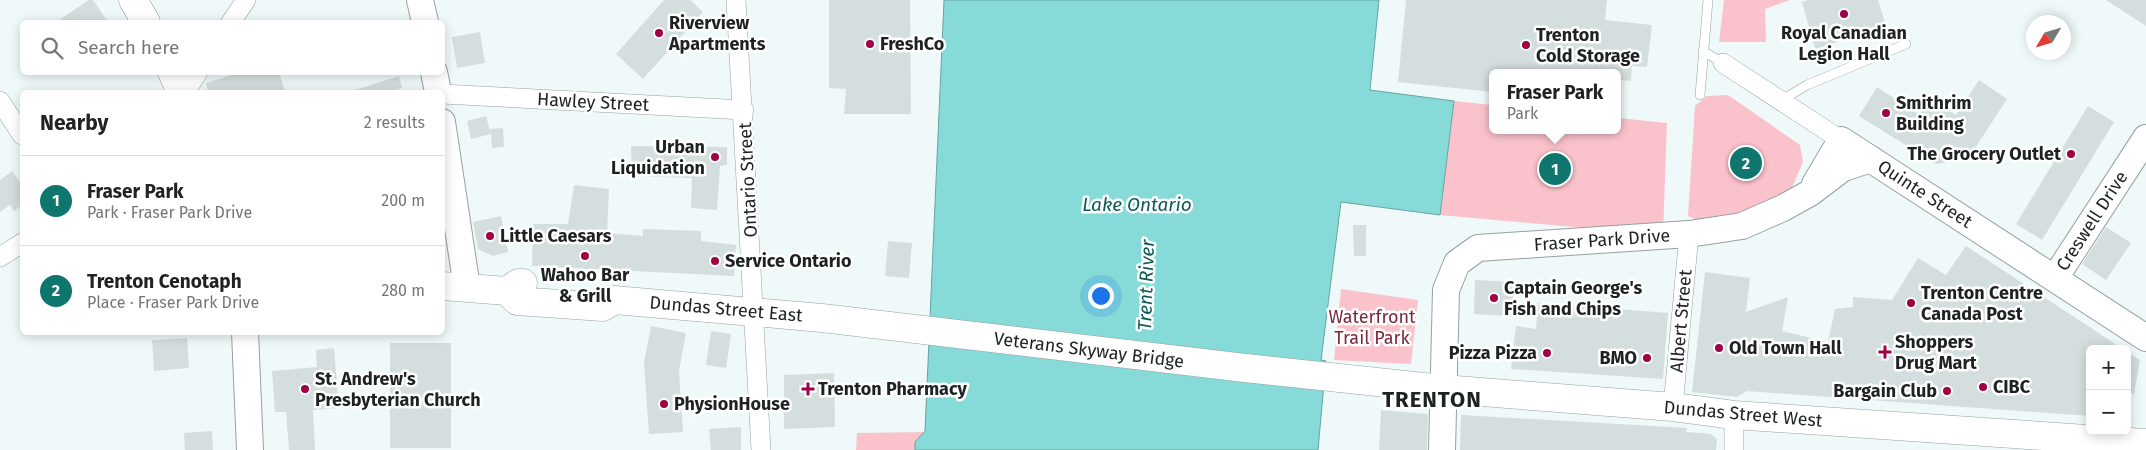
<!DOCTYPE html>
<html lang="en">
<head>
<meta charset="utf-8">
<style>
	:root { --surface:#fff; --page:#f2f2f2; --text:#222; --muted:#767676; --line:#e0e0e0; --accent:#0f766e }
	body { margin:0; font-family:"Fira Sans",sans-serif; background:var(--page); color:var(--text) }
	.controls { position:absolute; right:15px; bottom:15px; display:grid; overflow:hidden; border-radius:8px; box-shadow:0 2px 12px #0003 }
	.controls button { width:45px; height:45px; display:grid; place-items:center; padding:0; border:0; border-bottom:1px solid var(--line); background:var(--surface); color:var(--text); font:25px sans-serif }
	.compass { position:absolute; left:2026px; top:15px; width:45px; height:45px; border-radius:50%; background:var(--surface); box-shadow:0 2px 12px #0003; rotate:232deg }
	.you { position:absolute; left:1100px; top:295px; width:18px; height:18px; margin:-12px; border:4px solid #fff; border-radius:50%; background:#1a73e8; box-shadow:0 0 0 8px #1a73e833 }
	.badge { display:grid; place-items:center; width:32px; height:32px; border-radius:50%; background:var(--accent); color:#fff; font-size:16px; font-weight:700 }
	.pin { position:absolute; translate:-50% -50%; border:2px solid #fff; box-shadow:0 1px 5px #0006 }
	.popup { position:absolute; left:1489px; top:69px; width:132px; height:65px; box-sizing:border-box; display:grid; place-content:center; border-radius:8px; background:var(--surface); filter:drop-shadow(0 1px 4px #0005); font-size:16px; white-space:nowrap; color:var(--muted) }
	.popup b { font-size:19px; color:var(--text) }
	.popup::after { content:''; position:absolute; left:50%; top:100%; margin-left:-10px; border:10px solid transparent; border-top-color:var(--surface) }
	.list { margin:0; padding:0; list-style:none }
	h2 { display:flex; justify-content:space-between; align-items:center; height:65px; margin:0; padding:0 20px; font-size:21px }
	h2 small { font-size:16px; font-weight:400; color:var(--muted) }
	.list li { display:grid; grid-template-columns:32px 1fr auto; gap:15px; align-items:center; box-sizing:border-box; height:90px; padding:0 20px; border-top:1px solid var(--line) }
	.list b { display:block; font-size:19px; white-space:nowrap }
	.list p { margin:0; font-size:16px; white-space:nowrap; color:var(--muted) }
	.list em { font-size:16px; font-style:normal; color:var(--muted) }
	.icon { flex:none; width:28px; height:28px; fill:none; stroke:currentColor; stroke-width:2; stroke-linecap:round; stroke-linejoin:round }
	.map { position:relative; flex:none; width:2146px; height:450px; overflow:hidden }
	.search { position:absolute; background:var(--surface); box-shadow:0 2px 12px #0003; left:20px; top:20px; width:425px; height:55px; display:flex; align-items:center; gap:12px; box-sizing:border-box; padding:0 18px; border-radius:8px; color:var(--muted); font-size:19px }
	.panel { position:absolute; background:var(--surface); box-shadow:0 2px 12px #0003; left:20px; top:90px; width:425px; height:245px; border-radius:8px }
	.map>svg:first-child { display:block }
	.green { fill:#fac3cc }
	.water { fill:#86dbd9; stroke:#67a4a2 }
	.building { fill:#d5dede }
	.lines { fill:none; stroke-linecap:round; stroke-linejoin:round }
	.lane-casing { stroke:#97a0a0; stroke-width:10 }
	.street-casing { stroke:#97a0a0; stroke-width:20 }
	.secondary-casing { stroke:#97a0a0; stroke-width:28 }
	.primary-casing { stroke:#97a0a0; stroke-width:29 }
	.lane { stroke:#fff; stroke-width:9 }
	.street { stroke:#fff; stroke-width:19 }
	.secondary { stroke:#fff; stroke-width:26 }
	.primary { stroke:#fff; stroke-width:28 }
	.poi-dot { fill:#9f0144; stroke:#fff; stroke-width:2 }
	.labels { text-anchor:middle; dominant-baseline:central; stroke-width:5; stroke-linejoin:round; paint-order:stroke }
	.poi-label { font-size:18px; font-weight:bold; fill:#1e2222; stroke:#fff; text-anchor:start }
	.street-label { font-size:18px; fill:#1e2222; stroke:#fff }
	.park-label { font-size:18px; fill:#79283e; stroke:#fff }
	.water-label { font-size:19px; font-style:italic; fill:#0d5958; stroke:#fff }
	.district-label { font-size:22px; font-weight:bold; letter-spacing:1px; fill:#1e2222; stroke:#fff }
</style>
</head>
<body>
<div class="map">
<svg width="2146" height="450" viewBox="0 0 2146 450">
	<rect width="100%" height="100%" fill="#eff9f9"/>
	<path class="green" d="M1724 0H1790L1765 9 1766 42H1719Z
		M1728 95 1800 145 1803 162 1791 190C1766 201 1714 231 1688 216L1695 106 1707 96Z
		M1454 101 1492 105V130H1618V118L1667 123 1663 235 1440 215Z
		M1341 289 1418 300 1411 364 1334 360Z
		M925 432 915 442V450H856L857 433Z"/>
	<path class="water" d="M944 0H1379L1370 90 1454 101 1440 215 1341 202 1321 360 1326 361 1318 450H915V442L925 431Z"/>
	<path class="building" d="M89 0H93L108 22H56Z
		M664 0H690L703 12 643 79 616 54Z
		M829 0H910L911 114H844L846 89 829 88Z
		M1406 0H1607L1605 20 1652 25 1647 67 1632 66 1631 81 1618 80V73H1492V92L1398 82Z
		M1808 0H1878L1886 26 1815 49 1802 2Z
		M2106 0H2146V26Z
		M480 32 485 63 457 68 452 37Z
		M241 72H279L285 92H208L206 83Z
		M399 76 402 88 389 92H356L355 90Z
		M1979 80 2007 99 1968 159 1936 164 1859 116 1877 87 1918 114 1929 98 1956 115Z
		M2088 106 2114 122 2042 240 2016 224Z
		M486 116 491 134 490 129 503 128 504 147 492 148 491 134 471 139 467 121Z
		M631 146 727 147V165L720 166 717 210 691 208 692 178 632 176Z
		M12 171 22 185V205L14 211 10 205 0 212V180Z
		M574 185 609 189 607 233 643 236V229L701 231V241L736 245 734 276 532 266 533 224H568Z
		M501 216 508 252 493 256 478 249 473 222Z
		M1353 225H1366V256H1354Z
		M2106 227 2131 243 2106 280 2082 264Z
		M888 241 912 243 909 278 885 276Z
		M1966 246 2123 349H2090V416L1747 391 1737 397 1692 392 1705 272 1750 278 1746 312 1788 297 1782 331 1828 342 1835 309 1853 307V297L1892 300 1918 258 1946 275Z
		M1475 280 1514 282 1512 316 1474 314Z
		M1538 303 1668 313 1663 379 1511 369 1516 326 1536 329Z
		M651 326 686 333 679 371 683 432 649 434 644 363Z
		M711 331 731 334 726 368 706 365Z
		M187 338 189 368 154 371 152 340Z
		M390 343H451V448H390Z
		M334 348 339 408 313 410 315 450H289L286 412H275L272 371 317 367 316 350Z
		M2127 352 2140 360 2134 394 2127 393Z
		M834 373 835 427 784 429V375Z
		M1381 410 1428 414 1427 450H1379Z
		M1461 415 1687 428 1686 432 1711 434 1717 439 1716 450H1460Z
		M741 427V450H711L709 429Z
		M212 431 213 450H185L184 433Z"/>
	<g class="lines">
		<g class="lane-casing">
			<path id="lane" d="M1703 51 1723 63
				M1700 95 1708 0
				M1782 100 1807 85 1906 44"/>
		</g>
		<g class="street-casing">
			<path id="street" d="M736 0 761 450
				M231 22 246 0
				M1723 63 1841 140
				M185 92 198 72
				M442 94 744 110
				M0 101 22 135
				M0 257 22 243
				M1673 407 1689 234
				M1734 415V450"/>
		</g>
		<g class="secondary-casing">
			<path id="secondary" d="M420 0 425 22
				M434 72 438 92
				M442 122 467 288
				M1815 184 1841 140 2146 338
				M2055 278 2146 138
				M245 332 250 450
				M1442 450 1446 290 1457 263 1478 248 1689 234 1742 226 1783 208 1810 193 1843 168 1871 159"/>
		</g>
		<g class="primary-casing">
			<path id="primary" d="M133 0 146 22
				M172 72 181 92
				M442 286 507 291 518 283H523
				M507 291 517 301 603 307 614 300 822 318 1245 368 1443 389 1673 407 1734 415 2146 443"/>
		</g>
		<use href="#lane" class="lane"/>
		<use href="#street" class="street"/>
		<use href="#secondary" class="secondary"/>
		<use href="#primary" class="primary"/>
	</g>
	<g class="poi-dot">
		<circle cx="1844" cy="14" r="5"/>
		<circle cx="659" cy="33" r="5"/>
		<circle cx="870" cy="44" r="5"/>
		<circle cx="1526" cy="45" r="5"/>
		<circle cx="1886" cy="113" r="5"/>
		<circle cx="2071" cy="154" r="5"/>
		<circle cx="715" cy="157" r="5"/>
		<circle cx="490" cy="236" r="5"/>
		<circle cx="585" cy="256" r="5"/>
		<circle cx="715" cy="261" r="5"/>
		<circle cx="1494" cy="298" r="5"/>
		<circle cx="1911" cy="303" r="5"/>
		<circle cx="1719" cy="348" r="5"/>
		<path d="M1882.5 344.5h5v5h5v5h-5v5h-5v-5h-5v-5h5z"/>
		<circle cx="1547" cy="353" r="5"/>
		<circle cx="1647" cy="358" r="5"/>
		<circle cx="1983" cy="387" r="5"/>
		<circle cx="305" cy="389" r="5"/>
		<path d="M805.5 381.5h5v5h5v5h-5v5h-5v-5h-5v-5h5z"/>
		<circle cx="1947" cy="391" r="5"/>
		<circle cx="664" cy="404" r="5"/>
	</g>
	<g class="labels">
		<g class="poi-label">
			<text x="669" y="23">Riverview<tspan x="669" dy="21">Apartments</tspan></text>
			<text x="1844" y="33" text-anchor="middle">Royal Canadian<tspan x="1844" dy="21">Legion Hall</tspan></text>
			<text x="1536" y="35">Trenton<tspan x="1536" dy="21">Cold Storage</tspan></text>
			<text x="880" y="44">FreshCo</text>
			<text x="1896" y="103">Smithrim<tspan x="1896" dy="21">Building</tspan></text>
			<text x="705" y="147" text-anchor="end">Urban<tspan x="705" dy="21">Liquidation</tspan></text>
			<text x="2061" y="154" text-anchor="end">The Grocery Outlet</text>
			<text x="500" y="236">Little Caesars</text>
			<text x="725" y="261">Service Ontario</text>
			<text x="585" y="275" text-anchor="middle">Wahoo Bar<tspan x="585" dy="21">&amp; Grill</tspan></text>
			<text x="1504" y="288">Captain George's<tspan x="1504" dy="21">Fish and Chips</tspan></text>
			<text x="1921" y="293">Trenton Centre<tspan x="1921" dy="21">Canada Post</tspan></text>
			<text x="1895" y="342">Shoppers<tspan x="1895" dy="21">Drug Mart</tspan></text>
			<text x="1729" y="348">Old Town Hall</text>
			<text x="1537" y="353" text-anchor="end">Pizza Pizza</text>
			<text x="1637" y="358" text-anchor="end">BMO</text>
			<text x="315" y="379">St. Andrew's<tspan x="315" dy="21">Presbyterian Church</tspan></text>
			<text x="1993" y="387">CIBC</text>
			<text x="818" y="389">Trenton Pharmacy</text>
			<text x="1937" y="391" text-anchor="end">Bargain Club</text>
			<text x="674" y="404">PhysionHouse</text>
		</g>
		<g class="street-label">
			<text transform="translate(593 102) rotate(3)">Hawley Street</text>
			<text transform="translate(748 180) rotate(-93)">Ontario Street</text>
			<text transform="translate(1925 194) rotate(33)">Quinte Street</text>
			<text transform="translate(2092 221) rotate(-57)">Creswell Drive</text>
			<text transform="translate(1602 240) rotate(-4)">Fraser Park Drive</text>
			<text transform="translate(726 309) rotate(5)">Dundas Street East</text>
			<text transform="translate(1681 321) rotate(-85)">Albert Street</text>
			<text transform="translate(1089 350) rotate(7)">Veterans Skyway Bridge</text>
			<text transform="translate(1743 414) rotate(5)">Dundas Street West</text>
		</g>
		<g class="park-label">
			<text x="1372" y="317">Waterfront<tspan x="1372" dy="21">Trail Park</tspan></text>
		</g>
		<g class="water-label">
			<text x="1137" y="204">Lake Ontario</text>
			<text transform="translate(1146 285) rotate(-88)">Trent River</text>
		</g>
		<g class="district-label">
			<text x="1432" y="399">TRENTON</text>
		</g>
	</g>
</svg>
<div class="controls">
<button>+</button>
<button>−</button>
</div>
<svg class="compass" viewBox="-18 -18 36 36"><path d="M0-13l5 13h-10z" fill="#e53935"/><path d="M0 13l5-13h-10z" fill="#767676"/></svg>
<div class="you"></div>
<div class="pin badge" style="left:1555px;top:169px">1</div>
<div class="popup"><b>Fraser Park</b>Park</div>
<div class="pin badge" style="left:1746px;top:163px">2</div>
<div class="search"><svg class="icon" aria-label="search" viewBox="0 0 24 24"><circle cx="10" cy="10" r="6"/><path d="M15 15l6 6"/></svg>Search here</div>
<section class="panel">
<h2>Nearby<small>2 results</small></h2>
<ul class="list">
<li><span class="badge">1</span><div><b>Fraser Park</b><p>Park · Fraser Park Drive</p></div><em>200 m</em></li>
<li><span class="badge">2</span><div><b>Trenton Cenotaph</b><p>Place · Fraser Park Drive</p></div><em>280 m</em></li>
</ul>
</section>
</div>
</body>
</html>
